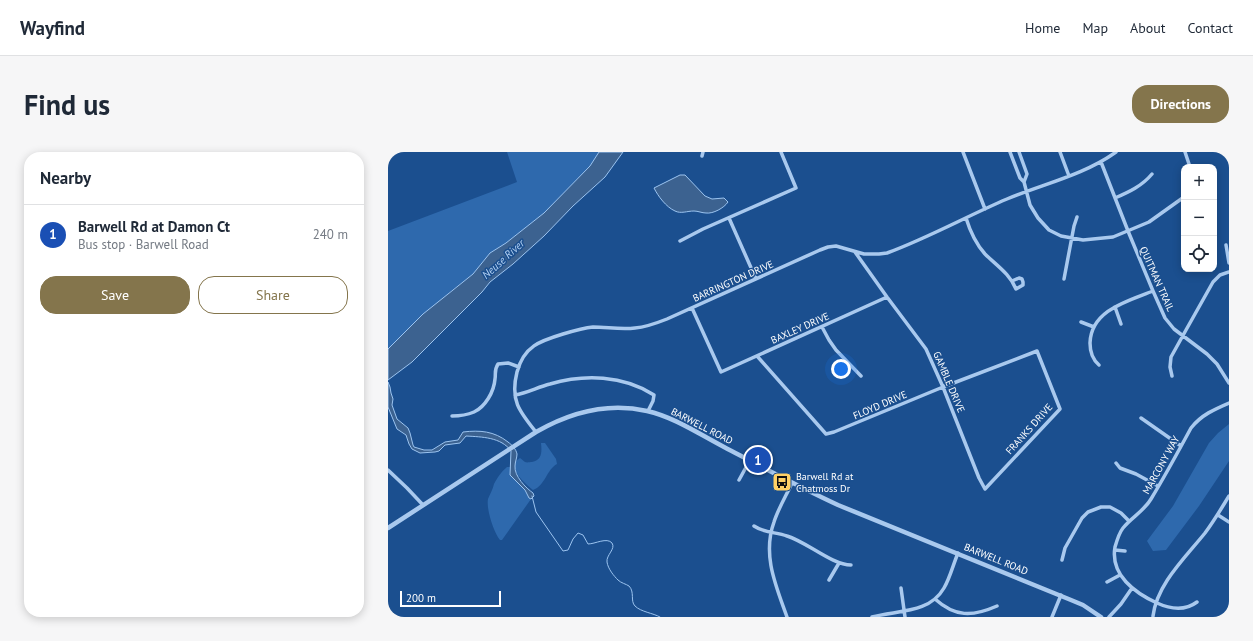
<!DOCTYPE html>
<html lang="en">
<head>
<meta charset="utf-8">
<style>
	:root { --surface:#fff; --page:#f6f6f7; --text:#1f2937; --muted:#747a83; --line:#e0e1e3; --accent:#84754c }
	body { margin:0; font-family:"PT Sans",sans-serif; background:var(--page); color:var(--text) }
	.controls { position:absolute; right:12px; top:12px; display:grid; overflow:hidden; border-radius:8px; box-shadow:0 2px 10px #0003 }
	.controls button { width:36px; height:36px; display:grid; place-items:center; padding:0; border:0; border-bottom:1px solid var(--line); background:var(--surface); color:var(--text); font:20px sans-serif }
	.scale { position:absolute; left:12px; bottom:10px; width:101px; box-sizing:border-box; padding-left:4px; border:2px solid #fff; border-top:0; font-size:11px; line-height:14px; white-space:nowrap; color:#fff; -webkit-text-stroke:3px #1b4f8f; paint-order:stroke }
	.you { position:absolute; left:453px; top:217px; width:14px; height:14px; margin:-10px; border:3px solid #fff; border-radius:50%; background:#1a73e8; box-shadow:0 0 0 6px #1a73e833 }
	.badge { display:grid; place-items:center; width:26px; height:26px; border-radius:50%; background:var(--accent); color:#fff; font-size:13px; font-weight:700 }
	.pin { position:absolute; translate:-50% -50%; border:2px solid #fff; box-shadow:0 1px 4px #0006 }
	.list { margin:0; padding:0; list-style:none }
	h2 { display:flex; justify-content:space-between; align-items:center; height:52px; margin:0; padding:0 16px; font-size:17px }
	h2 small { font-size:13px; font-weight:400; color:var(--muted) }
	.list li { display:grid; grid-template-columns:26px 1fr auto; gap:12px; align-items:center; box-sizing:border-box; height:60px; padding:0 16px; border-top:1px solid var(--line) }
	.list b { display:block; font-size:15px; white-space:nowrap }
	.list p { margin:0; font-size:13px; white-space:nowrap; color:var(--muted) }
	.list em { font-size:13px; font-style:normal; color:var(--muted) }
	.actions { display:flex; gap:8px; padding:12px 16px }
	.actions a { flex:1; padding:9px 0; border:1px solid var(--accent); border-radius:16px; text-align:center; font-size:14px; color:var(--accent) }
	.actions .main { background:var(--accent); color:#fff }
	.icon { flex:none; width:22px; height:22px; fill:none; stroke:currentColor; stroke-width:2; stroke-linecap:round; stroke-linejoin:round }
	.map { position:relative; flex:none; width:841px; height:465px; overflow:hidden; border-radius:16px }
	header { display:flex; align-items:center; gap:24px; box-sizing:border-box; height:56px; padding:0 20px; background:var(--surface); border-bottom:1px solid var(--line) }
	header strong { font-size:19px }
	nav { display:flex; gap:22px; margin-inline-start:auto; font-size:14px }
	.intro { display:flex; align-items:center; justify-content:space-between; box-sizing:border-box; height:96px; padding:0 24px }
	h1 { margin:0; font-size:28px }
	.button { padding:10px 18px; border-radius:16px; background:var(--accent); color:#fff; font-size:14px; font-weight:700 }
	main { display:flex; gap:24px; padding:0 24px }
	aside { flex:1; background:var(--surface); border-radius:16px; box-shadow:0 2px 10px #0003 }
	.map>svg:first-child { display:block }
	.green { fill:#2e69ad }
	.water { fill:#3c6290; stroke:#9cc4f0 }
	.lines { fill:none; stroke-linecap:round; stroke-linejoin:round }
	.stream { stroke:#9cc4f0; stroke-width:1 }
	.minor { stroke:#a9c9ee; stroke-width:3.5 }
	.tertiary { stroke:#a9c9ee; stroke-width:4.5 }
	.labels { text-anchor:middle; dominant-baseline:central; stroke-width:3; stroke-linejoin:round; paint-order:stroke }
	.street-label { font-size:10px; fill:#fff; stroke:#1b4f8f }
	.poi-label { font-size:10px; fill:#fff; stroke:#1b4f8f; text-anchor:start }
	.water-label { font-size:11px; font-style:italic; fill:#b5d3f5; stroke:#1b4f8f }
</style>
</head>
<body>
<header>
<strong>Wayfind</strong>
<nav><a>Home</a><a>Map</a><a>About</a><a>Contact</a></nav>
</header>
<div class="intro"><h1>Find us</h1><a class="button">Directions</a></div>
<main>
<aside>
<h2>Nearby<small></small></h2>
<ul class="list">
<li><span class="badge" style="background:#1a4fb4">1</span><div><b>Barwell Rd at Damon Ct</b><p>Bus stop · Barwell Road</p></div><em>240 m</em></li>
</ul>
<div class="actions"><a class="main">Save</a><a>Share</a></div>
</aside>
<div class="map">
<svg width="841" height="465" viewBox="0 0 841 465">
	<rect width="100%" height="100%" fill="#1b4f8f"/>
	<path class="green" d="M119 0H211L202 14 156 61 118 91 102 101 85 122 63 139 0 197V79L129 30Z
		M841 272V309L811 354 778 398 765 399 759 389 785 354 821 291 830 281Z
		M153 291H157L168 307 169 312C159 317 157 334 145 338 137 331 117 315 132 306 134 307 135 309 137 310 139 311 142 310 144 310 154 308 154 300 153 291Z
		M119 315H123L124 325 137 338 141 346 143 347 114 388H112C106 381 98 357 100 347 102 342 105 337 106 332 109 326 114 319 119 315Z"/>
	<path class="water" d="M211 0H235L217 25 185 54 156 84 125 112 102 130 94 140 24 210 0 228V197L35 162 85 122 102 101 118 91 156 61 202 14Z
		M292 23H297L317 44 324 47 336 46 340 50C336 56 325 62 318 61 314 61 310 59 306 59 299 59 293 62 287 59 278 55 270 44 266 36Z
		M0 230 2 235 3 241 5 247 4 253 9 267 20 276 22 281 25 293 26 295 36 298H44L57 290 70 288 75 280C92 278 106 279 120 290 124 293 128 297 129 302 129 306 127 310 127 314 126 324 138 336 145 341L146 344 143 347 141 346 137 338 122 323 123 299C113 285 94 285 78 284L72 291 57 293 51 299 47 300 32 301 24 297 21 292 18 283 9 277 0 255Z"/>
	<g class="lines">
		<path class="stream" d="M144 344 148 360 175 399 180 398 185 387 190 381 195 383 200 392C207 392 219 385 224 391 228 397 218 403 219 410 220 417 226 424 230 428 233 431 238 432 241 434 247 440 242 449 247 454 253 460 265 461 272 465"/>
		<path class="minor" d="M575 0 597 57
			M622 0 632 26 636 30 642 53 650 66 661 78 673 84 695 88 725 85 761 70 796 45
			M631 0 639 22 636 30
			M672 0 681 24
			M797 0 802 15
			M314 4 315 0
			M713 10 740 79 765 139 777 166 786 177 819 202 829 212 841 231
			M727 46C741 40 754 34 764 22
			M341 66 368 127
			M578 66C582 79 588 92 597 102 608 113 622 122 628 137L635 133V130L634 127 631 126 624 129
			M292 89 315 77 408 36 393 0
			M838 93 841 111
			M676 127 686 74 689 65
			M727 155 733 172
			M304 156 333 220 499 145
			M693 170 706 175
			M434 175 441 188 448 198 473 224
			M369 204 438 282 446 280 555 235 649 199 672 257 597 337 591 326 555 235 538 197 499 145 467 100
			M711 213C704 207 702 200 702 191 703 158 740 149 765 139
			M784 224 782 215 783 205 798 178 825 130 832 123 841 120
			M127 243C139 241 150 235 162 232 196 222 235 223 266 243L265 249 260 259
			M64 264C72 264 79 263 86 260 97 255 106 240 107 227 108 221 106 218 110 212L120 211 131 215
			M753 266 793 294
			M148 280C131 259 122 248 129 220 136 194 152 189 175 182 185 179 195 176 205 175 219 175 233 178 247 176 259 175 269 171 279 167L432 98 440 95 448 94 476 102H491L499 101C540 86 579 64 619 47 655 32 696 23 728 0
			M728 311 732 316 748 322 770 334
			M0 318 19 336 35 353
			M351 328 362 308
			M830 363 841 370
			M366 374C376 381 388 380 399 384 419 390 444 413 463 413
			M727 398 737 399
			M674 408 677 396 694 366 700 360 713 355H722L733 361 741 369
			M441 428 451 411
			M719 430 732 423
			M513 436 517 465
			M547 447C567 465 584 465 609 454
			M809 450C797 459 782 457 769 451 747 441 722 423 727 395 729 388 731 381 735 376 744 365 756 359 763 347 777 324 790 300 803 276 813 263 827 257 841 251
			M765 464C769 432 797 406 817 381 826 369 833 357 841 344
			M399 465C388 434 374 403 386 370 390 357 398 344 404 331
			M484 465C509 458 541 462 556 436 562 426 565 413 570 401
			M664 465 673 443
			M721 465 733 452 744 436"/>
		<path class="tertiary" d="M0 376 148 280C181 261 220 250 259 259 286 265 311 282 336 295 374 315 411 335 450 353L683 448 695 453 713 465"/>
	</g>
	<defs>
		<g id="bus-square" transform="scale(1)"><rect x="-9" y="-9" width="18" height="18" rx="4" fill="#ffd166" stroke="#1b4f8f"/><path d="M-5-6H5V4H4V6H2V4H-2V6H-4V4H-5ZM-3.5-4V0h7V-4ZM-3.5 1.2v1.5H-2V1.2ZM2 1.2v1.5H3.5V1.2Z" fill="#111"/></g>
	</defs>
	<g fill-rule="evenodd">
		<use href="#bus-square" x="394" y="330"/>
	</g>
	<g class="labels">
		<g class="street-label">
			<text transform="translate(769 127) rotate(66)">QUITMAN TRAIL</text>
			<text transform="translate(345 129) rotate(-24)">BARRINGTON DRIVE</text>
			<text transform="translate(412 176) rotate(-24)">BAXLEY DRIVE</text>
			<text transform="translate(561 230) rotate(67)">GAMBLE DRIVE</text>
			<text transform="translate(492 253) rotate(-23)">FLOYD DRIVE</text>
			<text transform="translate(314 274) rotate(27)">BARWELL ROAD</text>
			<text transform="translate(641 277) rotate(-48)">FRANKS DRIVE</text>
			<text transform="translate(773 313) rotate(-61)">MARCONY WAY</text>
			<text transform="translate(608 407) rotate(22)">BARWELL ROAD</text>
		</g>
		<g class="poi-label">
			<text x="408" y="324">Barwell Rd at<tspan x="408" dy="12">Chatmoss Dr</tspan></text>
		</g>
		<g class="water-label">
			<text transform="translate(115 107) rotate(-42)">Neuse River</text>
		</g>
	</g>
</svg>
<div class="controls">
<button>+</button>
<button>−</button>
<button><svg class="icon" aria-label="locate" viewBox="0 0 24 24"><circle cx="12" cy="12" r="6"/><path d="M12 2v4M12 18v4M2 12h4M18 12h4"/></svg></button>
</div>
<div class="scale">200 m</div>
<div class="you"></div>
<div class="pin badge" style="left:370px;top:308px;background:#1a4fb4">1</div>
</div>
</main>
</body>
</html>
